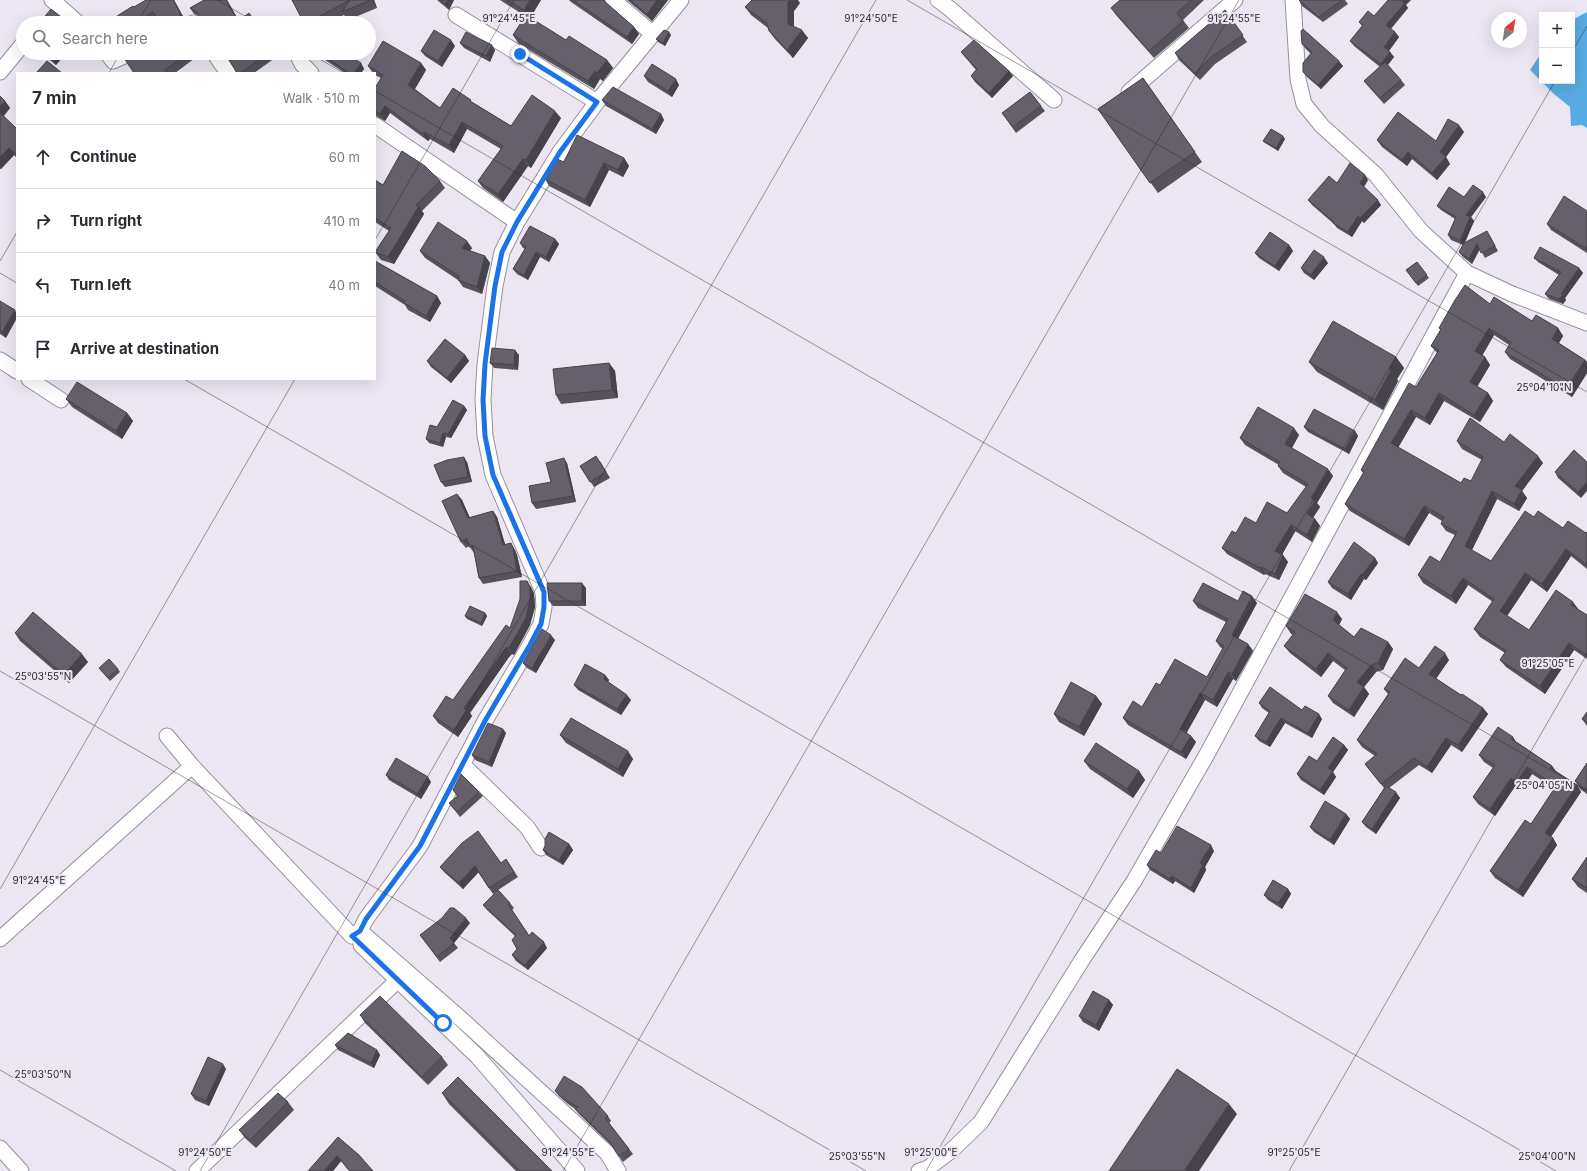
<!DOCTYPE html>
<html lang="en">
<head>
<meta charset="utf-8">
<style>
	:root { --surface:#fff; --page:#f2f2f3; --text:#2b2b33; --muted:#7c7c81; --line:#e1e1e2 }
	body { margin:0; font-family:Inter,sans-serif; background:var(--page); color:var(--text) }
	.controls { position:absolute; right:12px; top:12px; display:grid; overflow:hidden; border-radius:0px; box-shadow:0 4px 16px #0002 }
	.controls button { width:36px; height:36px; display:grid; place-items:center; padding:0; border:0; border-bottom:1px solid var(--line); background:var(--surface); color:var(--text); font:20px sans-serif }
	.compass { position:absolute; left:1491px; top:12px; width:36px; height:36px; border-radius:50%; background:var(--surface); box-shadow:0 4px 16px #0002; rotate:30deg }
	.stop { position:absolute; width:12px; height:12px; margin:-9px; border:3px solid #1a73e8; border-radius:50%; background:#fff }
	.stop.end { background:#1a73e8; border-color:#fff; box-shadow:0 1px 4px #0008 }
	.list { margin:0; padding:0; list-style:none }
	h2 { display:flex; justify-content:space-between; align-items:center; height:52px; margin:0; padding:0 16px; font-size:17px }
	h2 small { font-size:13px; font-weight:400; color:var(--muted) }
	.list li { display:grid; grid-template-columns:26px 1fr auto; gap:12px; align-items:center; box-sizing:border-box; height:64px; padding:0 16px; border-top:1px solid var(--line) }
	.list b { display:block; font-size:15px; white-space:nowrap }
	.list em { font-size:13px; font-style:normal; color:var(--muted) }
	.icon { flex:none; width:22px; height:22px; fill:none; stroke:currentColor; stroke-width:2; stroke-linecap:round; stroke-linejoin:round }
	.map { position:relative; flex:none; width:1587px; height:1171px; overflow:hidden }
	.search { position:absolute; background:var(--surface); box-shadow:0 4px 16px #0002; left:16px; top:16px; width:360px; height:44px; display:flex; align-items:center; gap:10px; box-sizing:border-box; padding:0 14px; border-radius:22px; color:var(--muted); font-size:15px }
	.panel { position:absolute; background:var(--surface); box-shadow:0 4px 16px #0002; left:16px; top:72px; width:360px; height:308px; border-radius:0px }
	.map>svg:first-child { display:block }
	.water { fill:#58ace4 }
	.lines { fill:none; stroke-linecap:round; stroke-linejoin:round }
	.minor-casing { stroke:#95909b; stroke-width:17 }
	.minor { stroke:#fff; stroke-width:15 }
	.wall { fill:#57535c }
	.shaded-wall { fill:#47434b }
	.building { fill:#65606b; stroke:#47434b }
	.route { stroke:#1a73e8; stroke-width:5 }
	.ticks { fill:none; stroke:#2a282d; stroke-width:1; stroke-opacity:0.45 }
	.ticks-label { font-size:10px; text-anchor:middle; fill:#2a282d; stroke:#ece6f3; stroke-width:4; stroke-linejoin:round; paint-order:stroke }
</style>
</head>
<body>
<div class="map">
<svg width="1587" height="1171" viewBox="0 0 1587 1171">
	<rect width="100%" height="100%" fill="#ece6f3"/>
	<path class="water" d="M1587 12V128L1582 125 1571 126 1570 107 1554 94 1530 70 1542 52V81H1572V20Z"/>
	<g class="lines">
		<g class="minor-casing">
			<path id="minor" d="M52 0 78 23
				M613 0 653 34
				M938 0 949 8 1054 100
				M1293 0 1298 79 1304 104 1322 126 1376 175 1421 231 1467 273 1512 294 1587 323
				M456 15 597 102
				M193 23H194
				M107 53 113 61 131 53
				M214 53 228 73
				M298 56 302 64 311 73
				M0 72 23 44
				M1129 92 1235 0
				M375 125 517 222
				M0 360 17 371
				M29 379 61 400
				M167 736 192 766 352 936 360 931
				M462 764 527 827 541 848
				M0 939 192 766
				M361 945 477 1056 577 1171
				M0 1148 21 1171
				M197 1171 398 980
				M618 1171 607 1153 575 1123 460 1018 360 931 366 919 420 846 486 719 530 645 541 624 544 607 543 592 493 475 485 436 483 399 485 364 495 286 502 252 517 222 560 152 597 102 681 0
				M919 1171 928 1168 952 1150 981 1122 1082 960 1134 881 1206 756 1467 273"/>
		</g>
		<use href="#minor" class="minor"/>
	</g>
	<path class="wall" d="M146 0H174L185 20V23H160L157 18 150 23H106Z
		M204 0H227L239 21 256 23H196L197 22 199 16 194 14 190 8Z
		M292 0H374L377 8 348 20 344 15 328 23H304Z
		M437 0H454L449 10Z
		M500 0H541L530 18 566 40 607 60 613 68 603 81 600 79 594 89 518 43 513 35 525 16Z
		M569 0H605V2L634 27 639 34 632 44 571 2Z
		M627 0H668L652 21Z
		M1120 0H1204L1183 20 1189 28 1154 58 1116 15 1111 8Z
		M1299 0H1345L1348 4 1323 22 1302 6Z
		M800 3 794 11V26L808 38 793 58 775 39 769 31 768 28 751 15 745 7Z
		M1406 5 1408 8 1391 29 1395 32 1399 37 1389 51 1394 57 1388 65 1401 80 1405 85 1384 104 1368 86 1364 81 1380 67 1354 46 1350 41 1362 26 1359 22 1374 16Z
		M1225 10 1247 42 1215 64 1200 80 1179 60 1175 53Z
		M671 35 665 46 658 42 656 39Z
		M460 43 495 50 490 62 464 48Z
		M1302 44 1343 66 1321 89 1307 77 1303 72 1311 54 1305 48Z
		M455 46 442 67 425 56 421 51Z
		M961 52 1009 71 1013 76 992 98 975 82 971 76 976 70 965 57Z
		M41 53H66L56 65Z
		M132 53H202L175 73H134Z
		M232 53H272L275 58 254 73H237Z
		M319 53H345L361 63 364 69 361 73H345L322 58Z
		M421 63 426 70 415 89 440 108 472 102 511 126 561 118 531 168 528 166 503 202 483 188 478 181 501 149 467 129 454 153 430 139 428 141 390 113 385 121 376 116H375V88L381 78 375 75V73H373L368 66Z
		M644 76 679 85 672 97 648 82Z
		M1143 78 1202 162 1158 193 1098 109Z
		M1030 92 1045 111 1016 133 1002 113Z
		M0 96 5 101 10 108 4 116 17 129V158L14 155 1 169 0 168Z
		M602 100 661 114 664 120 656 134 606 106Z
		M1464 132 1446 157 1450 164 1437 180 1412 159 1407 166 1382 147 1377 140 1436 141Z
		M1285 139 1278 151 1265 143 1263 141Z
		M624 158 629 166 623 177 609 170 590 207 549 186 545 179 564 162Z
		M375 180 383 185 440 181 445 188 422 211 424 214 394 264 381 260 375 252 389 231 375 222Z
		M1368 180 1364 187 1381 205 1364 223 1362 221 1352 237 1337 228 1334 224 1312 205 1308 200 1337 183Z
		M1464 197H1486L1471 217 1474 221 1465 243 1490 236 1498 251 1485 258 1480 249 1472 264 1463 257 1459 252 1463 245 1451 240 1448 235 1455 219 1441 210 1437 206Z
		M1587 211V253L1551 230 1547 224Z
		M555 239 559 244 549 262 540 257 528 280 517 274 513 269 525 249 523 248 520 243Z
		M1289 245 1293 251 1279 271 1259 258 1255 253Z
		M472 248 470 251 485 256 490 263 482 294 463 287 458 280 425 258 420 251Z
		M1534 258 1579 268 1583 273 1565 298 1566 300 1563 304 1549 299 1545 294 1559 275 1538 262Z
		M375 261 437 296 441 303 430 322 408 310 405 305 375 286Z
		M1417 262 1429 278 1418 286 1406 270Z
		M1328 263 1314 280 1304 273 1301 268Z
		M0 301 6 338 0 334Z
		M1490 304 1532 321 1558 328 1563 336 1559 343 1585 360 1587 362V373L1572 397 1510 359 1505 352 1509 345 1494 335 1482 356 1485 357 1490 365 1477 387 1488 393 1493 401 1480 422 1444 401 1430 425 1416 417 1398 448 1461 483 1471 481 1482 460 1462 449 1457 441 1504 442 1543 463 1522 491 1527 498 1519 511 1497 499 1472 550 1491 561 1534 517 1563 528 1586 533 1587 532V569L1571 556 1547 592 1531 580 1507 616 1529 630 1579 610 1587 615V659L1574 650 1545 694 1506 667 1500 660 1505 653 1480 637 1474 629 1493 602 1468 585 1456 604 1423 583 1418 575 1440 562 1455 535 1446 531 1441 524 1442 521 1429 513 1409 546 1350 511 1345 504 1363 473 1361 470 1416 387 1437 353 1431 346 1441 330 1439 328Z
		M465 355 469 361 451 383 431 367 427 361Z
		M519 355 518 370 494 368 490 363Z
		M1396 357 1404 368 1397 379 1398 381 1383 410 1317 372 1309 362Z
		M609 363 615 371 618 398 561 404 556 395Z
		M66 399 127 413 133 421 122 439 72 407Z
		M464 406 467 410 451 438 446 437 443 447 429 443 426 439 437 427Z
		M1304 427 1355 431 1358 436 1349 454 1308 432Z
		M1299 435 1292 448 1333 476 1317 503 1320 507 1313 518 1315 519 1320 526 1312 542 1295 531 1282 554 1288 562 1279 580 1265 574 1264 575 1227 554 1222 548 1236 533 1256 523 1287 513 1306 487 1283 473 1278 466 1279 465 1245 445 1240 438Z
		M1574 450 1581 498 1558 478 1555 472Z
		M600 461 610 478 594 487 580 466Z
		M467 462 472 482 445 487 441 482Z
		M567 463 576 502 536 509 532 503 551 482Z
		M457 494 462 500 470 518 493 511 497 517 505 544 515 550 517 555 522 577 483 584 479 578 474 553 469 546 466 548 461 542Z
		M1375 558 1378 563 1366 580 1364 579 1351 600 1332 588 1328 582Z
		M531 587 534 594 535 607 530 625 514 655 512 654 509 657 470 713 472 716 458 737 438 723 433 716 453 700 510 628Z
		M586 588V606H553L549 601Z
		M1193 601H1238L1257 603 1238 639 1248 644 1253 651 1236 681 1233 679 1217 707 1205 700 1186 733 1191 736 1196 742 1186 759 1128 725 1123 718 1142 707 1160 685 1207 677 1223 649 1220 647 1216 641 1226 622 1198 608Z
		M485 613 487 616 482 626 467 619 465 616Z
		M1342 619 1339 625 1354 637 1388 642 1393 649 1383 670 1376 672 1364 687 1369 694 1354 717 1333 703 1328 696 1345 670 1333 661 1321 677 1290 653 1284 646 1293 635 1291 634 1286 626Z
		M15 633 88 662 69 683 20 641Z
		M555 640 536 673 527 668 523 663Z
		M1449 660 1436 679 1461 695 1483 708 1488 714 1462 752 1451 745 1432 773 1419 765 1389 788 1400 798 1376 834 1366 827 1362 822 1384 788 1365 764 1375 756 1362 747 1357 740 1388 694 1384 689 1419 668Z
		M99 668 118 669 120 672 110 681Z
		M605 675 609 680 608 682 631 700 621 715 578 690 574 685Z
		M1096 696 1102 704 1084 736 1059 722 1054 714Z
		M1259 703 1302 710 1322 719 1312 738 1285 723 1270 747 1259 741 1255 736 1269 713 1262 708Z
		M1587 712V726L1582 719Z
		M506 733 492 767 475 760 472 755Z
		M560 735 633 759 623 777 566 743Z
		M1517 742 1552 766 1556 771 1577 785 1581 792 1551 837 1553 838 1557 845 1523 897 1495 878 1490 871 1531 824 1555 789 1532 774 1522 789 1516 785 1495 816 1478 804 1473 797 1493 768 1484 762 1479 755Z
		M1344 745 1348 750 1333 772 1336 777 1324 795 1301 780 1297 774Z
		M1084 761 1139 771 1145 780 1133 798 1090 769Z
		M1587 763V794L1580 789 1575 781Z
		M386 775 431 782 421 799 389 780Z
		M453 790 479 792 483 796 460 817 449 803 457 796Z
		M1346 814 1350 819 1334 845 1314 832 1310 827Z
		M569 844 573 850 563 865 546 855 543 850 545 846Z
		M1214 851 1205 867 1206 870 1194 893 1175 881 1173 884 1150 870 1147 865 1161 853Z
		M1587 857V893L1578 887 1572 879Z
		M506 859 518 877 498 890 510 903 514 908 512 910 529 935 547 948 528 970 516 961 512 955 517 949 515 936 487 910 483 905 497 891 493 894 478 872 463 889 444 872 440 867 501 863Z
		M1288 889 1291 894 1282 909 1268 900 1264 895Z
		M470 923 454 943 458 948 440 962 420 935Z
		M1109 1000 1113 1005 1099 1031 1083 1022 1079 1016Z
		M360 1015 442 1057 448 1065 428 1085 365 1023Z
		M335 1045 377 1050 380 1055 374 1068 338 1050Z
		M226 1069 209 1106 195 1100 191 1094Z
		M555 1091 608 1116 611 1121 609 1123 633 1154 623 1162 612 1146 579 1114 575 1109 568 1104 559 1096Z
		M442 1093 552 1171H516L449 1104Z
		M288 1102 294 1110 256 1148 245 1138 239 1130Z
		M338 1137 373 1171H349L341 1161 333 1171H308Z"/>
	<path class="shaded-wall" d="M173 0H174L185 20V23H182L181 22Z
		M226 0H227L240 23H239Z
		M371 0H374L377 8Z
		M448 0H454L449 10 445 4Z
		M530 0H541L530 18 524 10Z
		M657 0H668L652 21 647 14Z
		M790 0H798L800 3 794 11V32L788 24V2Z
		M1403 0H1411L1406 5 1408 8 1389 30 1386 25Z
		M634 27 639 34 632 44 627 37Z
		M802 30 808 38 793 58 787 50Z
		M669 32 671 35 665 46 663 43Z
		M1395 32 1399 37 1388 52 1384 47Z
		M451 40 455 46 442 67 438 61Z
		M492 45 495 50 490 62 486 56Z
		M1390 52 1394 57 1384 69 1381 64Z
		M53 53H66L56 65 50 57Z
		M607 60 613 68 603 81 597 73Z
		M1339 61 1343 66 1321 89 1318 85Z
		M361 63 364 69 361 73H354Z
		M421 63 426 70 413 92 408 85Z
		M595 71 600 79 594 89 588 81Z
		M1009 71 1013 76 992 98 989 93Z
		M676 79 679 85 672 97 668 91Z
		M5 101 10 108 2 117 0 114V107Z
		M385 106 390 113 385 121 380 114Z
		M555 111 561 118 531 168 526 160Z
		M661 114 664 120 656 134 652 129Z
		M462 122 467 129 454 153 449 145Z
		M1459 125 1464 132 1446 157 1450 164 1437 180 1432 173 1440 152Z
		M424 132 430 139 428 141 423 134Z
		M1283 136 1285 139 1278 151 1276 148Z
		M9 148 14 155 1 169 0 168V157Z
		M1408 152 1412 159 1407 166 1402 160Z
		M624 158 629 166 623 177 618 170Z
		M523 159 528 166 503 202 498 194Z
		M604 163 609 170 590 207 585 200Z
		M1365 175 1368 180 1363 188 1360 183Z
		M1483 192 1486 197 1471 217 1474 221 1463 245 1460 241 1466 215Z
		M1378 200 1381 205 1364 223 1360 218Z
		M419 206 424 214 394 264 388 257Z
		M1358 216 1362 221 1352 237 1348 232Z
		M555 239 559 244 549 262 546 257Z
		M467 241 472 248 467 255 462 248Z
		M1477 244 1480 248 1472 264 1469 259Z
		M1289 245 1293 251 1279 271 1275 266Z
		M536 252 540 257 528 280 524 275Z
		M485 256 490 263 482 294 477 287Z
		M1324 257 1328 263 1314 280 1311 275Z
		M1579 268 1583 273 1565 298 1566 300 1563 304 1559 299 1561 294Z
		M437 296 441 303 430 322 426 316Z
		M15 310 17 314V318L6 338 2 332Z
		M1489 328 1494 335 1480 359 1475 351Z
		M1558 328 1563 336 1557 346 1552 339Z
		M515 350 519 355 518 370 514 365Z
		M465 355 469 361 451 383 447 378Z
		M1396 357 1404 368 1397 379 1398 381 1383 410 1375 400 1389 369Z
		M1485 357 1490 365 1475 390 1470 382Z
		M1585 360 1587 362V373L1572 397 1566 389Z
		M609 363 615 371 618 398 612 390Z
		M1439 393 1444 401 1430 425 1425 418Z
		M1488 393 1493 401 1480 422 1474 415Z
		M464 406 467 410 451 438 448 434Z
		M1411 410 1416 417 1396 451 1391 443Z
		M127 413 133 421 122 439 116 431Z
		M1294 428 1299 435 1290 451 1285 444Z
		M1355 431 1358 436 1349 454 1345 449Z
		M443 433 446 437 443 447 440 443Z
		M1538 456 1543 463 1522 491 1527 498 1519 511 1514 504 1515 486Z
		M464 457 467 462 472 482 468 477Z
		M564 458 567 463 576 502 573 496Z
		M1328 469 1333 476 1317 503 1320 507 1311 520 1307 514 1311 498Z
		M1587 482V491L1581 498 1578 492Z
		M1492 491 1497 499 1470 554 1465 546Z
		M457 494 462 500 473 525 468 518Z
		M1424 506 1429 513 1409 546 1404 539Z
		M493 511 497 517 507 551 503 545Z
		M1315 519 1320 526 1312 542 1307 535Z
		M1291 525 1295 531 1280 558 1275 551Z
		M511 543 515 550 517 555 522 577 517 571Z
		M1566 549 1571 556 1547 592 1542 584Z
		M1283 555 1288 562 1279 580 1275 574Z
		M1375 558 1378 563 1366 580 1362 575Z
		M1261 567 1265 574 1264 575 1260 568Z
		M1525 573 1531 580 1505 619 1500 611Z
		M1361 574 1364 579 1351 600 1348 594Z
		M1463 578 1468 585 1456 604 1451 596Z
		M527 581 531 587 534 594 535 607 530 625 514 655 509 648Z
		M582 583 586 588V606L582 601Z
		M1252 596 1257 603 1236 642 1232 635Z
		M1573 602 1579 610 1571 605Z
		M1337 612 1342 619 1338 627 1333 620Z
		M485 613 487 616 482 626 481 623Z
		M551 635 555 640 536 673 532 668Z
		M1388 642 1393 649 1383 670 1378 663Z
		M1569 643 1574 650 1545 694 1540 686Z
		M1248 644 1253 651 1236 681 1232 674Z
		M507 647 512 654 509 657 470 713 472 716 458 737 454 730 464 708 504 650Z
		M1328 653 1333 661 1321 677 1316 669Z
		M1445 653 1449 660 1434 681 1429 674Z
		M82 654 88 662 69 683 64 675Z
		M1371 665 1376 672 1364 687 1369 694 1354 717 1349 710 1357 682Z
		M1228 672 1233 679 1217 707 1213 700Z
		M605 675 609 680 607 684 604 679Z
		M1200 693 1205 700 1185 736 1180 729Z
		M627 695 631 700 621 715 617 709Z
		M1096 696 1102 704 1084 736 1079 727Z
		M1483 708 1488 714 1462 752 1458 745Z
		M1319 714 1322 719 1312 738 1308 733Z
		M1281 718 1285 723 1270 747 1266 742Z
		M503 729 506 733 492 767 489 762Z
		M1191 736 1196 742 1186 759 1181 752Z
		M1513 737 1517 743 1511 739Z
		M1446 738 1451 745 1432 773 1427 767Z
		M1344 745 1348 750 1333 772 1336 777 1324 795 1320 790 1328 768Z
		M628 751 633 759 623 777 618 769Z
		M1552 766 1556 772 1550 768Z
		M1527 767 1532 774 1522 789 1517 782Z
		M1139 771 1145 780 1133 798 1127 789Z
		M428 777 431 782 421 799 418 794Z
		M1511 778 1516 785 1495 816 1490 809Z
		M1577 785 1581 792 1549 839 1545 833Z
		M1396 792 1400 798 1376 834 1372 829Z
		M1346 814 1350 819 1334 845 1330 840Z
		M1553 838 1557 845 1523 897 1518 890Z
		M569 844 573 850 563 865 559 860Z
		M1211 845 1214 851 1205 867 1206 870 1194 893 1191 888 1200 863Z
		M475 866 479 872 463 889 459 883Z
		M1172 876 1175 881 1173 884 1170 879Z
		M1288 889 1291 894 1282 909 1278 903Z
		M466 918 470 923 454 943 450 938Z
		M544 942 547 948 528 970 525 965Z
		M1109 1000 1113 1005 1099 1031 1096 1025Z
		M377 1050 380 1055 374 1068 371 1063Z
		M223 1064 226 1069 209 1106 206 1101Z
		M1229 1104 1237 1114 1199 1171H1184Z
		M337 1156 341 1161 333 1171H324Z"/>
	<path class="building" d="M146 0H173L180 13 181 22 184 23H160L153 12 136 23H106L133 6 134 7Z
		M204 0H226L238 21 249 13 256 23H196L197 22 199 16 197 12 190 8Z
		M292 0H371L342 12 350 0 307 23H304Z
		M440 0H448L445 4Z
		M507 0H530L524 10Z
		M573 0H603L634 27 627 37Z
		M630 0H657L647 14Z
		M752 0H790L788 2V24L802 30 787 50 769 31 767 23 745 7Z
		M1120 0H1191L1177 13 1183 21 1149 51 1111 8Z
		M1299 0H1342L1319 17Z
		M1388 0H1403L1402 1 1405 3 1386 25 1395 32 1384 47 1390 52 1381 64 1350 41 1363 25 1359 22 1368 11 1374 16Z
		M51 9 69 23H36L41 21Z
		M1225 10 1243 35 1210 58 1195 73 1175 53Z
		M526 15 566 40 569 36 607 60 597 73 595 71 588 81 513 35Z
		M1303 29 1339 61 1318 85 1303 72V63L1312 52 1302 44 1301 31Z
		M434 30 451 40 438 61 421 51Z
		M664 30 669 32 663 43 656 39Z
		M466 32 492 45 486 56 460 43Z
		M974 40 1009 71 989 93 971 76 977 69 961 52Z
		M383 41 421 63 408 85 440 108 453 88 471 100 470 101 511 126 532 95 555 111 526 160 523 159 498 194 478 181 503 146 462 122 449 145 424 132 423 134 385 106 380 114 375 111V88L383 75 368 66Z
		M45 53H53L50 57Z
		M132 53H189L165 70 167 73H134L124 58Z
		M232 53H269L240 73H237L227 56Z
		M320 53H345L361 63 354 73H349Z
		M47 61 62 73H36Z
		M1385 62 1401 80 1380 98 1364 81Z
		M652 64 676 79 668 91 644 76Z
		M1143 78 1195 152 1150 183 1098 109Z
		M613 87 661 114 652 129 602 100Z
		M1030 92 1041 106 1013 127 1002 113Z
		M0 96 5 101 0 107Z
		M1398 112 1436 141 1448 119 1459 125 1440 152 1446 157 1432 173 1408 152 1402 160 1377 140Z
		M0 113 17 129V155L9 148 0 157Z
		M1271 129 1283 136 1276 148 1263 141Z
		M577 135 624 158 618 170 604 163 585 200 545 179 557 159 564 162Z
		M402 151 425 166 440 181 416 205 419 206 388 257 375 252 391 228 375 218V180L383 185Z
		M1350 163 1365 175 1360 183 1378 200 1360 218 1358 216 1348 232 1333 223 1334 222 1308 200 1329 176 1337 183Z
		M1473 185 1483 192 1466 215 1470 217 1460 241 1448 235 1456 217 1437 206 1449 187 1464 197Z
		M1564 196 1587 211V249L1547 224Z
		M438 222 467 241 462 248 485 256 477 287 458 280 459 276 420 251Z
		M530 226 555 239 546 257 536 252 524 275 513 269 526 247 520 243Z
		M1487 231 1495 246 1481 253 1477 244 1469 259 1459 252 1464 243Z
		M1270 232 1289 245 1275 266 1255 253Z
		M1540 247 1579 268 1561 294 1563 295 1559 299 1545 294 1561 272 1534 258Z
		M1314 250 1324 257 1311 275 1301 268Z
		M375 261 437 296 426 316 404 303 405 301 375 282Z
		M1417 262 1427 275 1416 283 1406 270Z
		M1465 285 1490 304 1494 297 1532 321 1536 315 1558 328 1552 339 1585 360 1566 389 1505 352 1511 342 1489 328 1475 351 1485 357 1470 382 1488 393 1474 415 1439 393 1425 418 1411 410 1391 443 1461 483 1464 478 1471 481 1483 457 1457 441 1470 418 1504 442 1510 434 1538 456 1515 486 1522 490 1514 504 1492 491 1465 546 1491 561 1525 511 1534 517 1538 511 1563 528 1568 521 1586 533 1587 532V565L1566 549 1542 584 1525 573 1500 611 1529 630 1556 590 1573 602 1571 605 1587 615V655L1569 643 1540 686 1500 660 1506 651 1474 629 1494 599 1463 578 1451 596 1418 575 1430 556 1440 562 1457 532 1441 524 1444 517 1424 506 1404 539 1345 504 1364 472 1361 470 1409 383 1416 387 1439 350 1431 346 1441 329 1439 328 1455 300Z
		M0 301 15 310 2 332 0 331Z
		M1333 321 1396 357 1389 369 1391 370 1375 400 1309 362Z
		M445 339 465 355 447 378 427 361Z
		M492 348 515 350 514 365 490 363Z
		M609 363 612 390 556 395 553 369Z
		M77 382 127 413 116 431 66 399Z
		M453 400 464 406 448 434 443 433 440 443 426 439 430 425 437 427Z
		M1258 407 1294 428 1285 444 1328 469 1311 498 1315 501 1307 514 1315 519 1307 535 1291 525 1275 551 1283 555 1275 574 1261 567 1260 568 1222 548 1232 531 1236 533 1245 517 1256 523 1267 502 1287 513 1308 484 1278 466 1280 462 1240 438Z
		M1314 409 1355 431 1345 449 1304 427Z
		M1574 450 1587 462V482L1578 492 1555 472Z
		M596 456 606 472 590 482 580 466Z
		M464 457 468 477 441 482 434 465 447 460Z
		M564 458 573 496 532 503 529 486 551 482 546 463Z
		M457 494 468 518 493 511 503 545 511 543 513 548 517 571 479 578 473 546 469 547 467 538 461 542 442 501Z
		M1354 542 1375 558 1362 575 1361 574 1348 594 1328 582Z
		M520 581H527L530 588V600L526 618 509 648 507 647 504 650 464 708 467 710 454 730 433 716 446 696 453 700 506 625 510 628 520 599Z
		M547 583H582V601H549Z
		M1203 583 1238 601 1243 591 1252 596 1232 635 1248 644 1232 674 1228 672 1213 700 1200 693 1180 729 1191 736 1181 752 1123 718 1133 701 1142 707 1156 683 1160 685 1175 659 1207 677 1224 646 1216 641 1228 619 1193 601Z
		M1305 594 1337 612 1333 620 1354 637 1361 628 1388 642 1378 663 1371 665 1357 682 1364 687 1349 710 1328 696 1347 668 1328 653 1316 669 1284 646 1295 632 1286 626Z
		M470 606 485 613 481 623 465 616Z
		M33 612 82 654 64 675 15 633Z
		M542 629 551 635 532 668 523 663Z
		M1435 646 1445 653 1429 674 1461 695 1462 694 1483 708 1458 745 1446 738 1427 767 1414 758 1381 784 1365 764 1377 754 1357 740 1390 692 1384 689 1405 658 1419 668Z
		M109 659 118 669 108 678 99 668Z
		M585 664 605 675 604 679 627 695 617 709 574 685Z
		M1071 682 1096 696 1079 727 1054 714Z
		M1270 687 1302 710 1305 706 1319 714 1308 733 1281 718 1266 742 1255 736 1270 711 1259 703Z
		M1587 712V722L1582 719Z
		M571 718 628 751 618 769 560 735Z
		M488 723 503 729 489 762 472 755Z
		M1498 727 1513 737 1511 739 1552 766 1550 768 1577 785 1545 833 1553 838 1518 890 1490 871 1525 820 1531 824 1556 786 1527 767 1517 782 1511 778 1490 809 1473 797 1495 765 1479 755Z
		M1333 737 1344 745 1328 768 1333 771 1320 790 1297 774 1309 756 1317 761Z
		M1096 743 1139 771 1127 789 1084 761Z
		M396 758 428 777 418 794 386 775Z
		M1587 763V790L1575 781Z
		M461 774 479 792 457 812 449 803 458 796 453 790Z
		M1386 786 1396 792 1372 829 1362 822Z
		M1325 801 1346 814 1330 840 1310 827Z
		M1177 826 1211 845 1200 863 1203 865 1191 888 1172 876 1170 879 1147 865 1156 850 1161 853Z
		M478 831 501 863 506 859 514 872 489 888 475 866 459 883 440 867 462 843Z
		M549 832 569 844 559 860 543 850 545 846V839Z
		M1587 857V888L1572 879Z
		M1273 880 1288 889 1278 903 1264 895Z
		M498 890 510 903 508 904 529 936 532 932 544 942 525 965 512 955 517 949 512 940 516 935 483 905Z
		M450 908H454L466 918 450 938 454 943 437 957 420 935 442 918Z
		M1093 991 1109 1000 1096 1025 1079 1016Z
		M380 996 442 1057 422 1077 360 1015Z
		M348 1033 377 1050 371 1063 335 1045Z
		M208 1057 223 1064 206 1101 191 1094Z
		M1177 1069 1229 1104 1184 1171H1109Z
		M564 1076 582 1087 608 1116 605 1118 629 1149 619 1156 609 1141 575 1109 578 1107 564 1099 555 1091Z
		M458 1077 552 1171H520L442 1093Z
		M278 1093 288 1102 250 1140 239 1130Z
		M338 1137 359 1155 373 1171H350L337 1156 324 1171H308Z"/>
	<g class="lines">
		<path class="route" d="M443 1023 352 936 360 931 366 919 420 846 486 719 530 645 541 624 544 607V592L493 475 485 436 483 400 485 364 495 286 502 252 517 222 560 152 597 102 520 54"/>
	</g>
	<path class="ticks" d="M217 0 257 23M907 0 1587 392M137 23 151 0M1572 52 1587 26M309 53 344 73M109 73 120 53M375 91 1587 791M375 240 514 0M0 261 17 232M0 273 17 283M184 379 1556 1171M0 671 866 1171M0 889 295 379M0 1070 176 1171M200 1171 876 0M563 1171 1239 0M926 1171 1555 81M1289 1171 1587 654"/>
	<g class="ticks-label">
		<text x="509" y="22">91°24'45"E</text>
		<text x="871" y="22">91°24'50"E</text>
		<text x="1234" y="22">91°24'55"E</text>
		<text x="1544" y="391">25°04'10"N</text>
		<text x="1548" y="667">91°25'05"E</text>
		<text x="43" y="680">25°03'55"N</text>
		<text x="1544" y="789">25°04'05"N</text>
		<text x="39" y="884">91°24'45"E</text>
		<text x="43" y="1078">25°03'50"N</text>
		<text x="205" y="1156">91°24'50"E</text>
		<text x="568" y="1156">91°24'55"E</text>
		<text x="931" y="1156">91°25'00"E</text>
		<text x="1294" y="1156">91°25'05"E</text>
		<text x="857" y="1160">25°03'55"N</text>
		<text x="1547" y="1160">25°04'00"N</text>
	</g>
</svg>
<div class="controls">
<button>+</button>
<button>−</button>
</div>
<svg class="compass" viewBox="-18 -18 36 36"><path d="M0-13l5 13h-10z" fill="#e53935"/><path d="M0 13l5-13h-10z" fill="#7c7c81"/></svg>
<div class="stop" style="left:443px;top:1023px"></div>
<div class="stop end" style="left:520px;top:54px"></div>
<div class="search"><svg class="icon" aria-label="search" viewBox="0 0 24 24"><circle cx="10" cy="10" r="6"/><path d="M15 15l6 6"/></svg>Search here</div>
<section class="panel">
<h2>7 min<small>Walk · 510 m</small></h2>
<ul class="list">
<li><svg class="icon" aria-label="ahead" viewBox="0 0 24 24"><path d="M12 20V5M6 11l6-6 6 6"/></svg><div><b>Continue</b></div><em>60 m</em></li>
<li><svg class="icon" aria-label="right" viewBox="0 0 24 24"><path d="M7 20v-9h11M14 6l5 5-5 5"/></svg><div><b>Turn right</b></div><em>410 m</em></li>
<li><svg class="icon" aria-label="left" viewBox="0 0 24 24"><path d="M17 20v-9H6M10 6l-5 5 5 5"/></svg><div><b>Turn left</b></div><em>40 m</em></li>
<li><svg class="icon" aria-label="arrive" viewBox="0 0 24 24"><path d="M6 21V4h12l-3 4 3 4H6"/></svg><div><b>Arrive at destination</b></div></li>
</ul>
</section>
</div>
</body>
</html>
